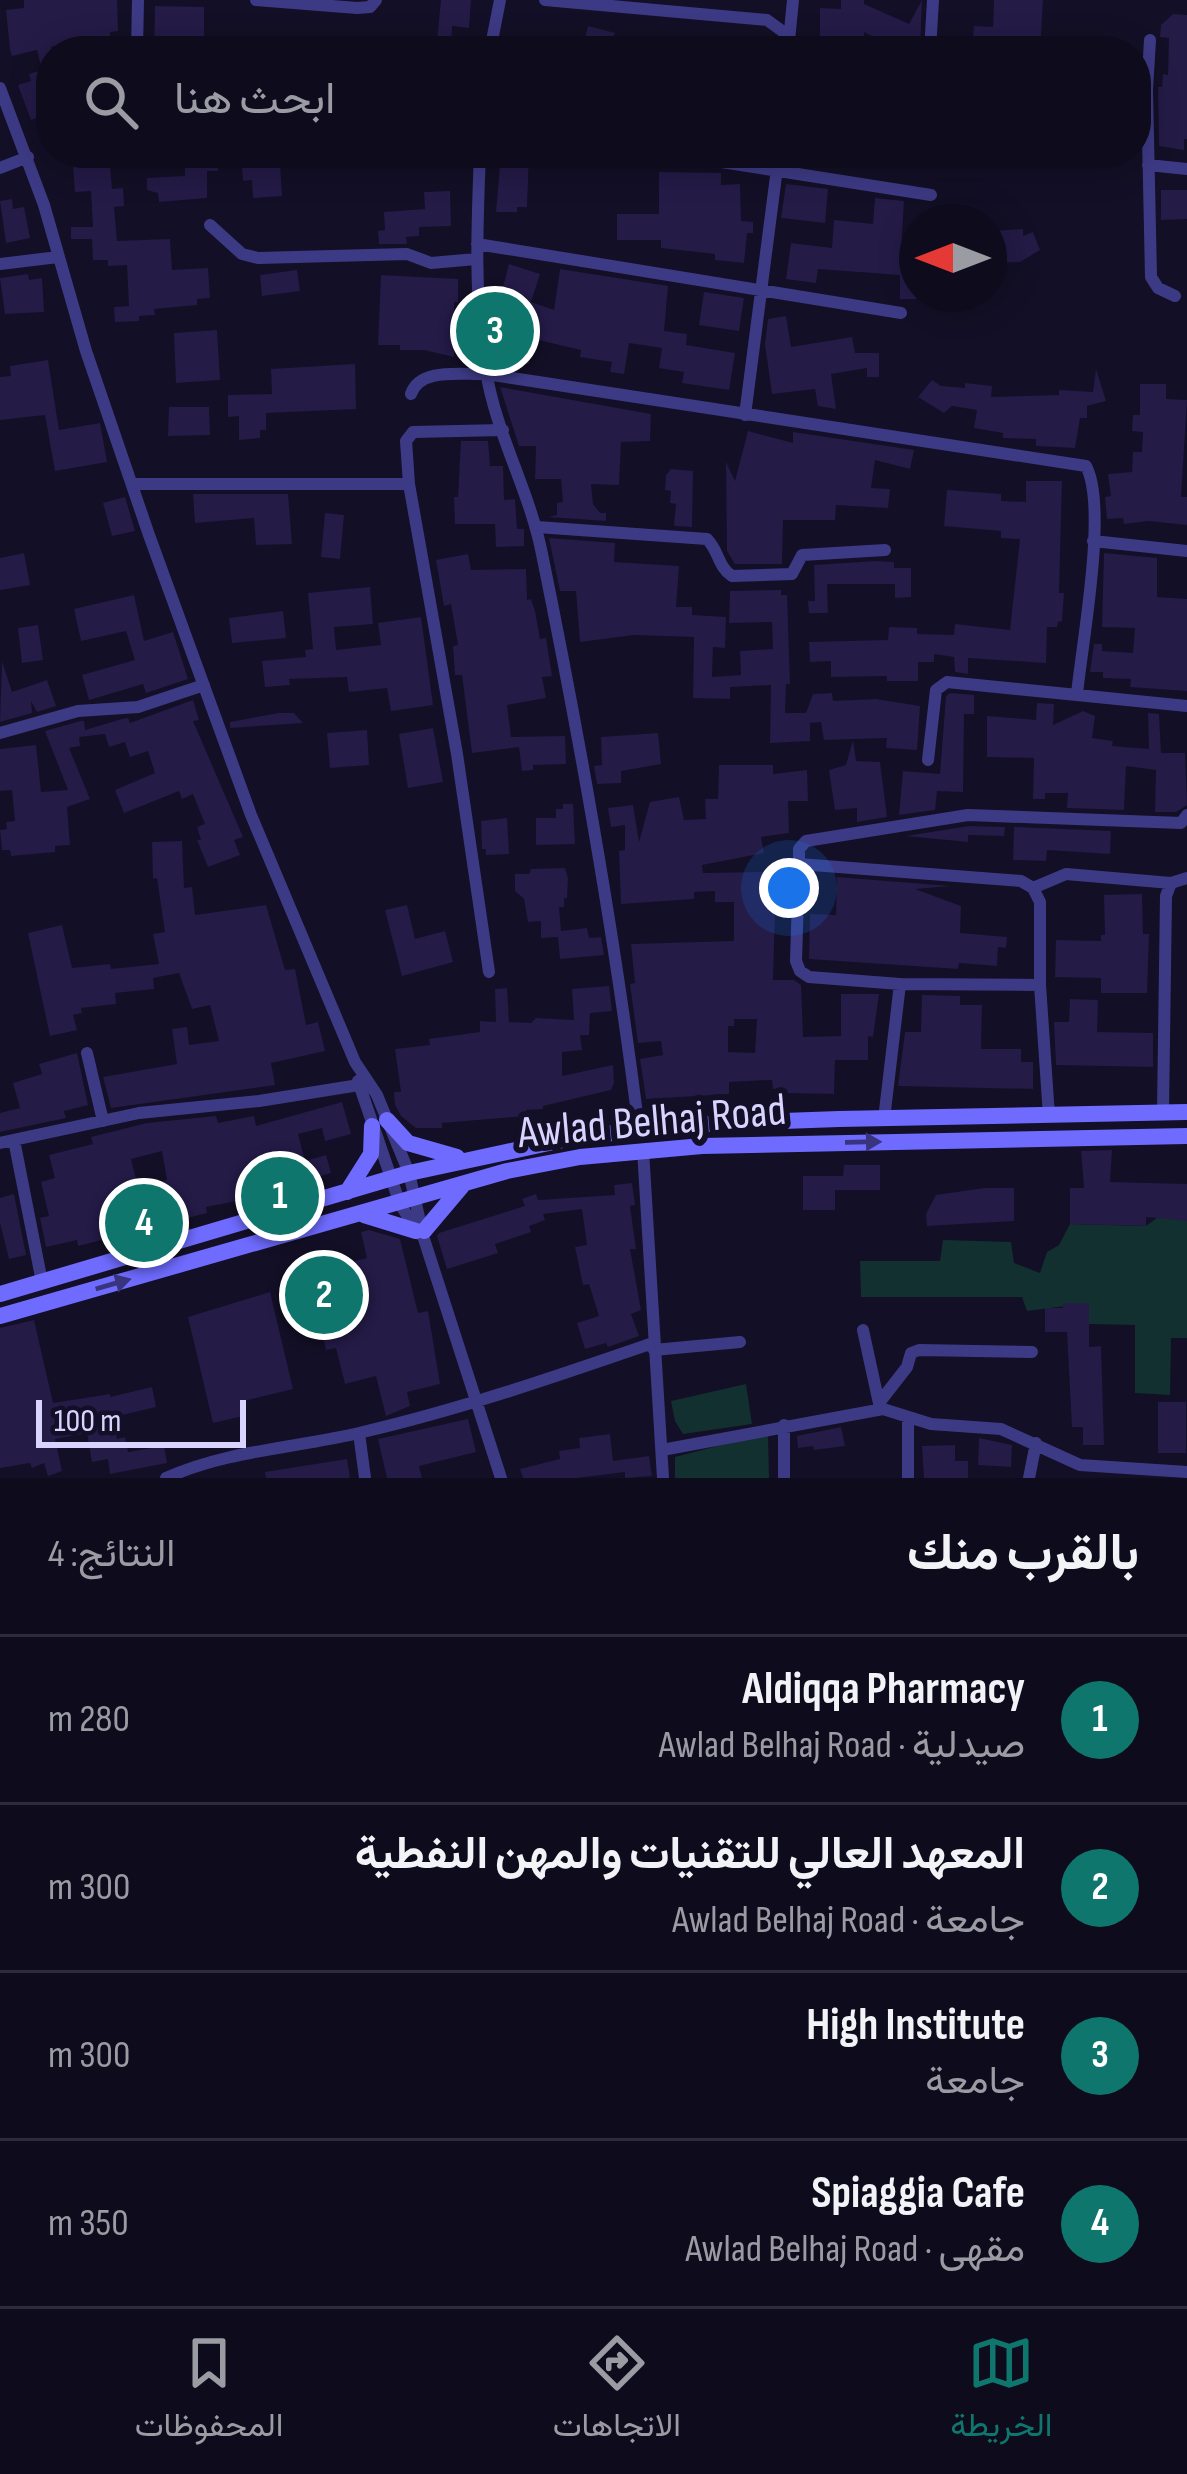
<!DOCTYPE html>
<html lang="ar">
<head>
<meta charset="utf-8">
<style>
	:root { --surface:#0e0b1c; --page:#171425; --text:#f1f3f6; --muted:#9b9ba3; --line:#2e2b3b; --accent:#0f766e }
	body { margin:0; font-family:"Sofia Sans Condensed",Vazirmatn,sans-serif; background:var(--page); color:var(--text); direction:rtl }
	.compass { position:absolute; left:899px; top:204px; width:108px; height:108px; border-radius:50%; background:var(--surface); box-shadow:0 6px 30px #0003; rotate:270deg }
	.scale { position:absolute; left:36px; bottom:30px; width:210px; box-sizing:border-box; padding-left:12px; border:6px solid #d9d4ff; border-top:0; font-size:33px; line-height:42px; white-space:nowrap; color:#d9d4ff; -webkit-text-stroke:9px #130f26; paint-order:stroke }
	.you { position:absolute; left:789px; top:888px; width:42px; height:42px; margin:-30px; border:9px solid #fff; border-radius:50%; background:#1a73e8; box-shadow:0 0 0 18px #1a73e833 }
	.badge { display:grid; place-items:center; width:78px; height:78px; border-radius:50%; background:var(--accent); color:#fff; font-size:39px; font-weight:700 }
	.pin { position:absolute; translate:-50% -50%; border:6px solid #fff; box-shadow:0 3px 12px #0006 }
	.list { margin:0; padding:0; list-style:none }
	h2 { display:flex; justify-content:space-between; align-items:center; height:156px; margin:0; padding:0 48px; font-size:51px }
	h2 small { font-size:39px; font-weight:400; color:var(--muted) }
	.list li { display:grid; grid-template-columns:78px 1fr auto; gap:36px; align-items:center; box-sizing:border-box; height:168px; padding:0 48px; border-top:3px solid var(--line) }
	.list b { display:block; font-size:45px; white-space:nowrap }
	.list p { margin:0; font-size:39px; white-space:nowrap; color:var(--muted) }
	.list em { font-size:39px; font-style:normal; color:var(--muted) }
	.icon { flex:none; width:66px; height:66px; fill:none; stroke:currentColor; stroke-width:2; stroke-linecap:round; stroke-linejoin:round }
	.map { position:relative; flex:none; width:1187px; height:1478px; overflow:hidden; direction:ltr }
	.search { position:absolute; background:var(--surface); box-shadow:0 6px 30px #0003; left:36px; right:36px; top:36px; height:132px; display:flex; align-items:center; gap:30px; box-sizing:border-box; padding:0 42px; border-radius:48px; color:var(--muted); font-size:45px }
	.sheet { height:828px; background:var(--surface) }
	nav { display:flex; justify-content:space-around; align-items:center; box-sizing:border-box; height:168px; border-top:3px solid var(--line); background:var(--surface); font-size:33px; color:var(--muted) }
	nav a { display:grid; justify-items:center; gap:6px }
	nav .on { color:var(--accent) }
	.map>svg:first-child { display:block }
	.green { fill:#12302f }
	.building { fill:#241b47; fill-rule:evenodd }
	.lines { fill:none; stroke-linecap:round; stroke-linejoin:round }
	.minor { stroke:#3d3a85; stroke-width:12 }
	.secondary { stroke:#6f6bff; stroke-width:16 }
	.oneway { fill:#38347d }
	.labels { text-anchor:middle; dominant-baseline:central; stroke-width:12; stroke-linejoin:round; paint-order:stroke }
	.street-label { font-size:45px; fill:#d9d4ff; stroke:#130f26 }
</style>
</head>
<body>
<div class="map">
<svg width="1187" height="1478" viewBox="0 0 1187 1478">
	<rect width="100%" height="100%" fill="#130f26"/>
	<path class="green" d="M1158 1217 1187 1218V1338H1171L1170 1395 1135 1393V1325L1089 1324V1303L1027 1311 1022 1297H861L860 1261H940L943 1240 1011 1242 1014 1263 1040 1273 1047 1252 1059 1245 1070 1224 1146 1226Z
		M746 1384 752 1424 683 1434 675 1421 671 1401Z
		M768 1433 769 1478H675V1457Z"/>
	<path class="building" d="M24 0H117L118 31 110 32V51H73V42L51 47V129L38 130 36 118 31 120 18 85 31 81 29 74 42 70 37 50 12 56 10 50 6 10 24 8Z
		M441 0H471L469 28 452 26 451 51H436Z
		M841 0H864V4L909 24 922 0 920 50 898 49 864 32V40H820V8L841 9Z
		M994 0H1043L1040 51H992V39L973 38 974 26 993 27Z
		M155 6 204 7V51H154Z
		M1173 14 1187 15V139H1184V150L1159 146 1158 87H1162L1163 74 1168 75 1169 38 1160 37 1161 25Z
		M588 26 615 33 613 38 659 39V51H582Z
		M185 153H218V171H207V198L159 202 158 193 147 190V178L185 176Z
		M501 153H529L527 207H517V212H496Z
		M280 164 282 196 253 198 252 180 243 181 242 166Z
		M73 166H110L112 189 123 188 124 206 114 207 117 241 170 239 172 270 208 268 210 298 197 299V305L154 309 155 315 139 316V321L115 322 114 307 129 306 127 265 108 266V260H93L92 239H71V227H93L91 191 75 192Z
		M659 172 721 173V185L740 184 741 221 753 222V233H747L744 263 715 260V254L661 248V240H617V214H659Z
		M786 184 828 189 825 223 781 218Z
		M1161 190H1187V219L1161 220Z
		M450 191 451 226 419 227V236L406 237 407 244H379L378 231 385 230 384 212 425 209 424 192Z
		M875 198 904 201 901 250 913 251 912 281H916V299H900V275L818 269 816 283 786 279 791 243 832 248 834 220 873 224Z
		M12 199 13 209 24 207 30 238 6 243 0 201Z
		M1023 229V236L1033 232 1040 250 1020 262 995 263 993 231Z
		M509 264 540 274 531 302 554 310 560 269 668 286 664 331 687 334 686 345 735 353 729 390 682 383 684 372 659 368 662 348 629 343 624 374 610 372 612 362 580 357 581 350 534 339 529 364 503 359 509 327 494 322Z
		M297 270 300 291 262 296 260 275Z
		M28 274 29 280 42 278 44 312 5 314 0 278Z
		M381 275 458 279V302H454V357L424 350H400V345H378Z
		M704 292 744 298 739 331 699 325Z
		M786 316 791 347 852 337 855 353H879V377H867V368L831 374 836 409 818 406 815 389 772 394 765 344 768 319Z
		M217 330 220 380 176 383 174 333Z
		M48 360 59 430 100 423 107 462 55 471 45 415 0 420V377L11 376 10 366Z
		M355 364 356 409 266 413V430H260V438L239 440V416L228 417V395L272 394 271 369Z
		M1096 369 1106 401 1087 406V418H1080L1075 448 1036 446V439L1003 438V433L974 428 977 410 952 406 944 413 918 397 932 380 941 386 965 388V383L992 386 991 397 1059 395V390L1093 392Z
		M1140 384H1166V399L1187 400 1181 497H1187V525L1148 521 1124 524 1123 518 1107 519 1105 497 1111 496 1108 474 1132 472 1133 452H1142L1143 432 1132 431 1133 415H1140Z
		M500 387 651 414 650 441 621 442 619 485 591 484 593 504 600 513H606V521L548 517 557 515V503L563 502 561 479H535L536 446H519Z
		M169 407H209L210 435 168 436Z
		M748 431 793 443V432L914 450 910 469 875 460 871 488 890 489 888 508 836 505 835 520H783L782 564H735L727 551 726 462 735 481Z
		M461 441H488L490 466H503L504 500 515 499 517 529H524V546L496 547 495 524H455L454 497H458Z
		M671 469 693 471 692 527 674 526 676 504 670 503 671 491 665 490 666 475Z
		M1026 481H1062L1059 593H1064L1062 621 1058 622 1057 627H1047L1046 663 968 658V674L955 672 954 657 934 654V662H918V681H887V676L831 677V661L810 662 809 642 888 640 889 627 917 628V634L954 635 955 624 1010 630 1020 539 1001 538V531L944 526 947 490 1001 494V501L1026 502Z
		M193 494H288L292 544 256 545 254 518 195 523Z
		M125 497 135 531 112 536 103 503Z
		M325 513 344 515 340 559 321 557Z
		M549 538 615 543 614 562 679 566 676 607H692V615L726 617 725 648 713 647 712 677 741 675 740 651 773 649 772 622 729 623 730 591 781 590V595H787L790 684H786L785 713H806L813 694 832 693 833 701 876 699 920 706 917 750 886 748 887 738 824 740 821 722 810 723V741L770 743 771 685 730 687V699L693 698 694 637 634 635 580 642 576 591H560Z
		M24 553 30 585 0 590V558Z
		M1104 553 1157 558V597L1187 599V691L1130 687 1131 679 1103 678V672H1090L1094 644H1102V651L1133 653 1135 628 1102 627Z
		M468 554 471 570 526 569 527 600 531 599 535 611 540 639 546 638 552 676 542 677 546 698 507 705 511 737 565 736 566 764 533 765V770L522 771 519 747 472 753 462 675H455L453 646 458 645 451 604 444 606 436 560Z
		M876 561 894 562V568H911V597L895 598V584H827L828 613H809L808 601H815L814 565Z
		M370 587 373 624 334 627 336 650 381 645 378 623 421 617 433 705 391 711 387 688 349 692 347 677 289 679 290 685 265 687 262 661 306 657 305 650 313 649 308 593Z
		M134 595 144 641 173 632 188 679 146 693 143 684 89 700 82 675 135 660 126 631 81 641 74 609Z
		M283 611 286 638 232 643 229 618Z
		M38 625 43 660 22 663 18 628Z
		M2 661 12 692 47 680 56 706 37 712 31 701 32 713 0 722Z
		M950 693 974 695V714H964L963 792 937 791 935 810 899 815 903 771 940 774 946 696Z
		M193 700 199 720 193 721 243 837 234 840 240 855 208 867 197 840H201L197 827 205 824 193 794 182 799 179 791 124 813 115 790 155 773 148 751 130 757 125 742 109 747 105 734 79 737 80 746 69 748 90 799 67 807 70 845 55 846V852L11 856 10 850H2L0 830 7 829 6 822 15 821 12 790 0 791V749L36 745 41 792 68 790 45 731 80 721H84L85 730 122 719 128 718 130 723Z
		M1037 703 1054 704 1053 725 1083 711 1095 716 1092 738 1113 741 1112 746 1149 749 1148 713 1159 714 1161 753H1185L1187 805 1176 812H1155L1156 770 1126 766 1124 810 1067 808 1068 793H1045V799H1033L1034 758 987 757V716L1036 720Z
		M279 713H294L303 723 230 728V722Z
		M433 728 443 782 408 788 399 734Z
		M367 730 369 765 330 768 327 733Z
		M658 733 661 764 621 771V783L597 784 594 766 602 765 601 737Z
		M853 740 856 761 880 762 887 817 857 822V808L835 810 829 770 846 765Z
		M719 765H773V774L807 770 808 801H788L789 833 761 837 764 853 702 865 703 873 772 872V899H787V912H775L773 980H794L801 985 803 1037 841 1036V994H879L873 1037 868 1036V1060H835L834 1094 784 1093V1089H773L772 1080 729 1082V1094L646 1099 640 1059 663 1055 661 1041 638 1043 630 984 635 983 631 944 734 941V902H715V891L694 892V899L621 904 619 851 625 850V825L611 827 608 808 633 805 639 842 650 802 679 797 684 820 706 819 705 799H718ZM734 1019H757L755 1053 728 1052V1026H734Z
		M563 804H573L575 844 536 845V818H556V809H563Z
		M507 818 509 854 486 855V849H482L481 821Z
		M969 826 1005 827 1004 836 968 835V842L906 836Z
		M1014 827 1111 831 1110 854 1047 850 1046 861 1013 860Z
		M182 841 184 888 192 887 195 915 266 905 285 970 295 969 306 1025 318 1022 325 1051 271 1063 275 1085 111 1108 103 1077 177 1064 172 1029 187 1027 189 1045 219 1041 210 1005 192 1009 179 973 153 978 154 989 115 993 116 1004 81 1008 82 1013 73 1015 77 1030 50 1036 28 933 62 925 72 968 110 964 111 969 159 964 153 934 165 932 157 878 153 879 152 842Z
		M565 868 568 878 567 898H564V907H559L561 931 587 928 589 938 601 937 604 955 560 959 558 937 541 938V921L528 922 524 899 515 891V874H529L531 869Z
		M837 877 950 886 915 889 961 906 960 933 1007 937 1006 948 998 947 997 966 959 963 958 969 809 959 810 914 836 915Z
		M1142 894 1143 934H1149L1147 993H1101V978L1055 977 1056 940 1101 941V935H1105L1104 895Z
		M407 905 415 939 445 931 453 962 402 976 385 910Z
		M609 986 612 1011 590 1013 589 1035H580L582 1050 562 1052V1076L613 1065 614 1083 611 1090 543 1106V1109L526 1110V1116L442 1123V1128H416L401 1116 395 1105 394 1092H401L395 1049 430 1045 429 1039 480 1032V1021L496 1022 495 989 507 988 509 1022 531 1023 536 1018 574 1020 572 989Z
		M922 995 960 996V1005H982L981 1049H1021V1062H1033V1089L898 1086 905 1032H921Z
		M1070 999 1098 1000 1097 1032 1153 1033V1067L1056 1065 1054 1022H1069Z
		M77 1053 88 1105 64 1111 66 1118 0 1132V1113L20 1108 13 1083 42 1074 39 1064Z
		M342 1102 351 1134 325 1141 322 1128 298 1134 305 1161 326 1155 331 1173 286 1186 284 1180 235 1189 237 1201 206 1207 207 1213 78 1246 77 1240 46 1247 40 1218 49 1216 41 1182 55 1178 49 1155 93 1144 91 1137 147 1123 216 1116 218 1123 254 1116 256 1126ZM162 1151 167 1180 138 1187 131 1159Z
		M1112 1150 1110 1182 1187 1184V1221L1146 1217V1226L1070 1224V1188H1084L1081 1151Z
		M844 1165H880V1190H835V1210H803V1176H843Z
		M632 1183 635 1205 630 1206 636 1249H630L641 1310 631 1314 639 1336 608 1347 606 1343 585 1349 577 1323 599 1316 589 1284 583 1285 575 1247 587 1245 582 1209 543 1214 545 1220 529 1226 531 1232 495 1244 498 1253 447 1269 437 1236 439 1233 525 1206 522 1199 536 1194 538 1200 615 1195 614 1185Z
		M984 1188H1014V1221L927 1226 926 1214 936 1195Z
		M14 1194 26 1255 9 1259 0 1223V1198Z
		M369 1230 400 1239 418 1313 428 1311 440 1384 407 1392 410 1406 386 1416 376 1376 345 1384 336 1348 326 1350 309 1272 367 1258 361 1232Z
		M270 1292 293 1389 240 1402 243 1416 213 1423 188 1317Z
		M1063 1303H1089V1347L1101 1346 1104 1445H1083V1427H1072L1067 1332H1045V1308H1063Z
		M34 1320 53 1403 110 1394V1397L152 1387 156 1407 114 1417 117 1439 125 1437 128 1452 164 1446 167 1463 110 1474 108 1459 92 1462 87 1433 55 1439 62 1471 48 1476 44 1463 32 1468 30 1463 0 1468V1328Z
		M1158 1402H1186V1453H1158Z
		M468 1419 476 1452 419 1466 422 1478H387L378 1439Z
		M841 1427 845 1446 814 1450 813 1446 798 1448 797 1436Z
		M610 1434 613 1461 649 1456 652 1476 625 1478V1472L577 1478H523L520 1469 560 1459 559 1451 580 1448 579 1438Z
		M979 1438 1012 1445 1011 1467 978 1465Z
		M955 1445V1461H968V1478H924L922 1446Z
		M347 1459 350 1478H266L265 1472Z"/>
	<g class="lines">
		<path class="minor" d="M256 0 357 8 370 7 376 0
			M545 0 767 20 789 36
			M1150 40 1147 90 1151 277 1158 288 1175 296
			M137 51 138 0
			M490 51 500 0
			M788 51 793 0
			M930 51 933 0
			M0 88 44 205 86 351 149 535 251 815 355 1062 377 1095 409 1173 424 1239 501 1478
			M480 153C477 226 474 299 486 371 496 434 530 492 542 554 581 745 615 936 639 1130
			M664 153 931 195
			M1148 165 1187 169
			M0 168 28 157
			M210 225 242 254 258 258 407 254 431 263 476 259
			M477 244 901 313
			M0 264 58 257
			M411 394C420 367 462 375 486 374L1086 466C1108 507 1082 643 1077 694
			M745 415 779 153
			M133 484H409
			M537 527 707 539C719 551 718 567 732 576L792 574 802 555 885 550
			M1093 541 1187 551
			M0 733 78 711 138 707 204 685
			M928 760 936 690 947 682 1187 706
			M799 864V849L806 841 968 815 1181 823 1187 815
			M1033 888 1066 874 1171 883 1187 878
			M489 972 457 754 409 484 406 441 413 432 503 430
			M1040 985 900 984 809 977 800 971 796 961 799 864 1021 881 1033 888 1040 902V985L1049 1116
			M87 1053 103 1121
			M358 1081 400 1204 419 1234
			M1163 1112 1166 896 1171 883
			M884 1119 900 984
			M14 1140 42 1282
			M0 1143 139 1113 259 1101 359 1085
			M643 1150 663 1478
			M863 1330 880 1408
			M654 1350 740 1342
			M879 1403 907 1367 911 1353 919 1350 1032 1352
			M784 1425V1478
			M359 1433 365 1478
			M662 1450 883 1409 931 1424 1001 1429 1080 1465 1187 1472
			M166 1478C228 1450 297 1448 363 1432 462 1409 557 1376 653 1343
			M908 1478V1418
			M1029 1478 1036 1443"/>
		<path class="secondary" d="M387 1120 408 1143 457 1157
			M347 1192 371 1154 372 1126
			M364 1215 416 1231
			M424 1231 462 1186
			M0 1294 409 1173 581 1136 704 1124 839 1119 1187 1112
			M0 1316 507 1171 580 1157 702 1146 1187 1136"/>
	</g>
	<defs><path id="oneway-solid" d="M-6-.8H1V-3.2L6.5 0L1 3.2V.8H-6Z" transform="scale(3)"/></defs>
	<g class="oneway">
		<use href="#oneway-solid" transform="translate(863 1142) rotate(-1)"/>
		<use href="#oneway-solid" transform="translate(113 1284) rotate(-16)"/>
	</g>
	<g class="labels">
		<g class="street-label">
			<text transform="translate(652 1122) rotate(-5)">Awlad Belhaj Road</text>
		</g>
	</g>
</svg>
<svg class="compass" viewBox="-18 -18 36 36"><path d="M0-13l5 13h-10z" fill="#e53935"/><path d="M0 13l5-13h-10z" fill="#9b9ba3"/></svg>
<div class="scale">100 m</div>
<div class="you"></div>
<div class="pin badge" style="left:280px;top:1196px">1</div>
<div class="pin badge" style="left:324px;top:1295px">2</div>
<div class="pin badge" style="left:495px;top:331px">3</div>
<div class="pin badge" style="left:144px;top:1223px">4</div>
<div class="search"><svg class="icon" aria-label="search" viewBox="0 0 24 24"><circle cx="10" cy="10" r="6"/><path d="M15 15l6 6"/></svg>ابحث هنا</div>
</div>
<section class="sheet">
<h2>بالقرب منك<small>النتائج: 4</small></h2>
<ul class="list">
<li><span class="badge">1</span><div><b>Aldiqqa Pharmacy</b><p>صيدلية · Awlad Belhaj Road</p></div><em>280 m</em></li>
<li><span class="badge">2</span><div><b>المعهد العالي للتقنيات والمهن النفطية</b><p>جامعة · Awlad Belhaj Road</p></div><em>300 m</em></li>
<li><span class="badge">3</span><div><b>High Institute</b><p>جامعة</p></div><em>300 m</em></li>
<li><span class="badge">4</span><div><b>Spiaggia Cafe</b><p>مقهى · Awlad Belhaj Road</p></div><em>350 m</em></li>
</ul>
</section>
<nav>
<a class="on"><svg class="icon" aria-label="map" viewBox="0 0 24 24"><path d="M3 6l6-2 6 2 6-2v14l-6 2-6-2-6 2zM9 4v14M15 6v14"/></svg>الخريطة</a>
<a><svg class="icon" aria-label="directions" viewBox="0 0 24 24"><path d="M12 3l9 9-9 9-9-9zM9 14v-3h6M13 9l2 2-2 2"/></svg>الاتجاهات</a>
<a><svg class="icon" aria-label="saved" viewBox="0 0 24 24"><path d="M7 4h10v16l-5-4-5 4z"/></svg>المحفوظات</a>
</nav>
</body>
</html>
